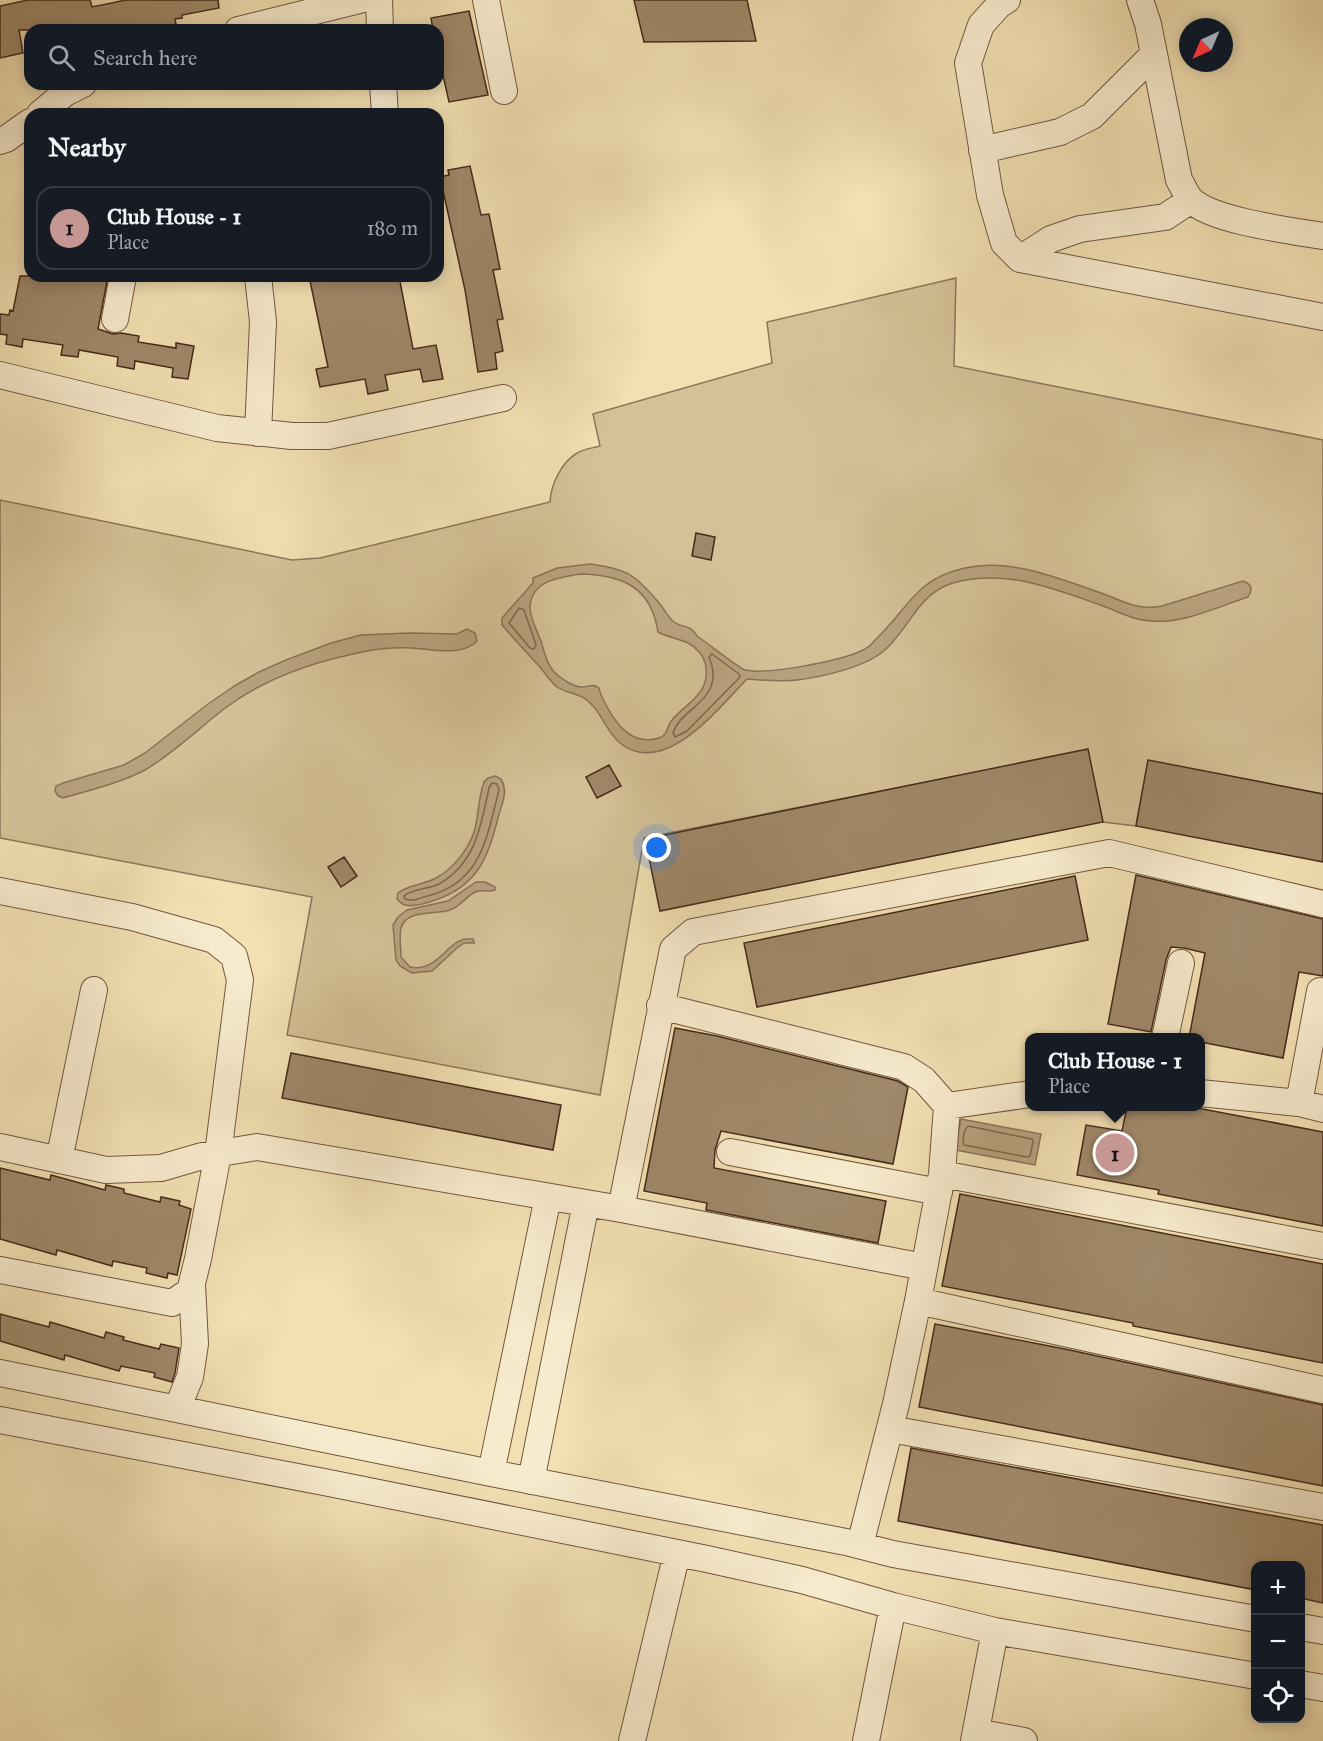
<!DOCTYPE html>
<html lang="en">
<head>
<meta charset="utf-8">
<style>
	:root { --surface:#171b24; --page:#20242c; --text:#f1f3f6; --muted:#9ea1a6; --line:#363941; --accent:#c59692 }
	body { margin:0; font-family:"IM FELL Great Primer",serif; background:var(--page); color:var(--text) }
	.controls { position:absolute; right:18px; bottom:18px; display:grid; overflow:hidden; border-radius:12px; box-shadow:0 3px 15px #0003 }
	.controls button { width:54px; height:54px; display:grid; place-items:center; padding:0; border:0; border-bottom:2px solid var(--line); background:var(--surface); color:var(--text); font:30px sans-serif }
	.compass { position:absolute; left:1179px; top:18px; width:54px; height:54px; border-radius:50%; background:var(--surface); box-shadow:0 3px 15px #0003; rotate:224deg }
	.you { position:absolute; left:657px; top:848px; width:21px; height:21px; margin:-15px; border:4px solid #fff; border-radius:50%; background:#1a73e8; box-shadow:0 0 0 9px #1a73e833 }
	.badge { display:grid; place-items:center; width:39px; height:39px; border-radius:50%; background:var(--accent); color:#111; font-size:20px; font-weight:700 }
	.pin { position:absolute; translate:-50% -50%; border:3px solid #fff; box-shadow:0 2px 6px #0006 }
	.popup { position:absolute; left:1025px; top:1033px; width:180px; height:78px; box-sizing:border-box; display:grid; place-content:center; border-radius:12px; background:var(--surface); filter:drop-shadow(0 2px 4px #0005); font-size:20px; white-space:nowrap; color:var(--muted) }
	.popup b { font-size:22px; color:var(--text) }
	.popup::after { content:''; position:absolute; left:50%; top:100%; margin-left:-12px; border:12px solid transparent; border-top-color:var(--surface) }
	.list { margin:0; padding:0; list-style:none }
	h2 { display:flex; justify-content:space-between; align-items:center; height:78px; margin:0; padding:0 24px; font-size:26px }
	h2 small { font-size:20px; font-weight:400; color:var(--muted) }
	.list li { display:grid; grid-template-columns:39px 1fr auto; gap:18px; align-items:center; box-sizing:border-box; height:84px; margin:0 12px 12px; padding:0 12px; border:2px solid var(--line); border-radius:18px }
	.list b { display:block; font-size:22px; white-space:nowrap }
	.list p { margin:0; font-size:20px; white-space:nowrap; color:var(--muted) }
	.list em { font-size:20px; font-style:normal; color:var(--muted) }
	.icon { flex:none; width:33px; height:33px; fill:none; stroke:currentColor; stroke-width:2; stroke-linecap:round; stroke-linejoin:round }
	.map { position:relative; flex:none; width:1323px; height:1741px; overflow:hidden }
	.search { position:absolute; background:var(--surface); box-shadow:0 3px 15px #0003; left:24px; top:24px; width:420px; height:66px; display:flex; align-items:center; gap:15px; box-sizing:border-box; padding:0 21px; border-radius:18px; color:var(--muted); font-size:22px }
	.panel { position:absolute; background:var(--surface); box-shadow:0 3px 15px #0003; left:24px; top:108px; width:420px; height:174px; border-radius:18px }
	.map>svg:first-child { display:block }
	.green { fill:#d5c198; stroke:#8e7558; stroke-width:1.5 }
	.water { fill:#b8a27e; stroke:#8a7256; stroke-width:1.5; fill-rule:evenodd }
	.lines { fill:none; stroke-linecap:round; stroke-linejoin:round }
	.shore { stroke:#7f664c; stroke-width:1.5 }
	.building { fill:#9f8869; stroke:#462919; stroke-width:1.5 }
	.street-casing { stroke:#71573f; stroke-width:28 }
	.street { stroke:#f7ebcd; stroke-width:26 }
</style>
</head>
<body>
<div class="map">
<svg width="1323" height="1741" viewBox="0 0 1323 1741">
	<rect width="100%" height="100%" fill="#f2e0b2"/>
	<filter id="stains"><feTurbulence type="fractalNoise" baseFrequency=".00333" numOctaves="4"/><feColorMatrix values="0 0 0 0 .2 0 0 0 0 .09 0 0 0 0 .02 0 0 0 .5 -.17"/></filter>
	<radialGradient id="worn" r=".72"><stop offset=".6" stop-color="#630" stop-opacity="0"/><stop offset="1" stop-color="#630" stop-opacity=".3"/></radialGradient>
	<path class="green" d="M956 278 954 366 1323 440V794L1148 761 1136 826 1103 822 1087 750 644 838 600 1095 287 1035 312 897 0 838V500L292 560 320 558 550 502C551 484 561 463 577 453 583 449 593 448 600 446L593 414 772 363 767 322Z"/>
	<path class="water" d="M590 564C628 569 634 574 660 604 664 609 669 618 674 622 685 630 688 622 697 636 706 642 739 668 745 670 768 675 839 661 861 651 866 649 872 644 875 640 909 609 914 579 965 568 1011 558 1058 578 1101 593 1124 601 1137 611 1162 606L1243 581C1252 584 1253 590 1248 597 1217 607 1183 624 1151 621 1133 620 1120 612 1103 606 1055 589 1004 568 953 583 919 593 910 627 886 649 867 667 822 677 797 680 780 682 763 680 747 679 719 707 665 779 620 743 608 733 603 717 593 706 582 692 569 695 557 687 550 681 545 673 539 666 527 653 514 639 502 625V618L533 583V578L557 568ZM580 574C623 575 651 587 658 632 672 640 688 638 699 652 703 656 706 663 706 668 709 695 687 702 672 720 666 726 669 735 659 738 633 746 617 726 606 705 603 699 600 694 599 688 592 683 589 687 581 687 575 687 565 681 560 677 548 669 545 655 541 641 537 631 529 616 530 606 532 580 561 577 580 574Z
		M467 629 475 633 477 641C462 657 431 649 412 648 401 647 390 648 380 649 367 650 353 654 340 657 299 667 258 683 224 709 198 729 174 753 145 770 120 783 90 790 63 798L58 796 55 791 56 786 63 783 124 765 145 753 208 704 236 685 259 672 286 660 331 643 361 635 410 633 457 634Z
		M495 776 501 779C508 791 503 801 499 814 487 863 475 891 422 904 412 906 404 908 397 899L398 893C409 884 424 885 436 878 453 869 468 850 474 832 479 816 478 798 484 782L488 778Z
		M476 882H485L495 887V890C487 893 481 888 473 893 465 898 460 907 450 910 436 915 406 909 401 928 399 937 401 948 401 957L410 967C441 973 447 935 473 939L474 943H464L457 948 432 971 412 973 400 966 396 960 393 925 398 917 407 910 448 901Z
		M961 1119 1041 1134 1035 1165 955 1150Z"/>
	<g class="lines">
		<path class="shore" d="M519 608 524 610 536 645 534 649 530 648 509 623Z
			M712 654 739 674 740 677 687 731 675 737 673 733C681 706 727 701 709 657Z
			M492 783 497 784 499 790C487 836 482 883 427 896 419 898 414 902 405 899L404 896C411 889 429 889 439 884 476 863 481 825 489 788Z
			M968 1126 1032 1139 1033 1142 1030 1156 1027 1157 964 1145C962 1141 964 1129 968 1126Z"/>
	</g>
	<path class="building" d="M28 0H90L92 7 126 0H218L219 8 182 15V18L175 19 176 24 150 30H19L23 53 0 58V6Z
		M634 0H747L756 41 644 42Z
		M469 11 488 95 449 102 438 53V30H433L431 18Z
		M470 166 481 215 489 214 500 269 493 270 503 319 497 320 503 351 495 353 497 369 478 372 465 290 440 177 449 175 448 170Z
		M20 276H108L98 329 113 334 121 333 139 336 138 342 176 348V343L194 346 188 379 172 377 173 368 135 361 134 369 117 366 118 357 79 350 78 357 61 355 63 345 23 339 22 347 6 344 7 335 0 334V314L9 315 10 310 13 311Z
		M309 276H399L413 349 436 345 443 379 423 382 420 369 385 375 388 390 368 394 365 379 320 387 316 369 328 367Z
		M696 533 715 537 711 560 692 556Z
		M1088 749 1103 822 660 911 645 839Z
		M1148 760 1323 794V862L1136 826Z
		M609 765 621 786 597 798 586 777Z
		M344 857 357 876 341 887 328 867Z
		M1136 875 1323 919V976L1299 972 1283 1058 1200 1042V1038H1189L1205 953 1184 948 1171 947 1166 960 1151 1032 1108 1024Z
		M1075 876 1088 940 757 1007 744 943Z
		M675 1028 717 1036 898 1081 908 1087 893 1164 721 1131 715 1150 714 1168 886 1201 878 1243 706 1210 707 1203 644 1191Z
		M291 1053 561 1105 553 1150 282 1098Z
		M1127 1107H1156L1174 1110 1175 1107H1192L1323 1132V1226L1158 1194 1159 1190 1077 1175 1086 1125 1122 1131Z
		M0 1168 50 1180 51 1175 105 1190 106 1185 124 1189V1193L160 1202 161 1197 180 1201 179 1205 191 1209 177 1275 168 1273 167 1278 146 1273 147 1268 113 1261 112 1266 57 1250 56 1255 0 1239Z
		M960 1194 1323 1264V1363L1133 1326V1323L942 1286Z
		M0 1314 49 1327 50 1322 104 1338 106 1332 124 1337 123 1340 159 1349 161 1344 179 1348 175 1373 172 1382 154 1377 155 1373 121 1366 119 1371 65 1355 64 1360 0 1341Z
		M935 1324 1065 1349 1323 1405V1486L919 1407Z
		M911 1448 1323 1525V1603L1300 1598V1566H1256V1590L898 1521Z"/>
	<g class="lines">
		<g class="street-casing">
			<path id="street" d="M379 0 380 30
				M486 0 504 91
				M1007 0 999 5 981 25 968 63 990 195 1004 243 1020 259 1323 317
				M1140 0 1148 24 1179 180C1183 186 1186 195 1191 200 1212 221 1293 231 1323 236
				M238 30 360 0
				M383 84 385 114
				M40 114 65 93 83 84
				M0 141 6 139 30 122
				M982 150 1060 132 1092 116 1154 54
				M1020 259 1051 239 1080 229 1165 217 1191 200
				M115 319 123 276
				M0 375 217 428 292 436H328L503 398
				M258 433 263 322 258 276
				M0 891 132 917 214 940 234 956 240 980 218 1154 198 1259 190 1291 172 1303 0 1270
				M660 1006 904 1067 924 1080 947 1106 942 1174 918 1301 896 1404 860 1545
				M1165 1038 1181 963
				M1200 1093 1299 1103 1323 1109
				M1299 1103 1320 991
				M947 1106 1030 1094
				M0 1147 106 1170 161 1168 202 1156 257 1147 621 1209 924 1267
				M730 1152 939 1192
				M59 1160 94 990
				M942 1174 1323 1246
				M621 1209 673 949 693 932 1109 853 1323 904
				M918 1301 1323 1390
				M0 1373 491 1473 846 1542 893 1554 1256 1619
				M177 1409 190 1377 195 1344 192 1284
				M0 1420 329 1483 707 1559 802 1580 893 1606 995 1631 1256 1676
				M890 1429 1323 1507
				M491 1473 548 1197
				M531 1481 586 1203
				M1300 1627 1323 1631
				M1300 1684 1323 1688
				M976 1732 1024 1741
				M632 1741 677 1553
				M866 1741 893 1606
				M974 1741 995 1631"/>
		</g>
		<use href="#street" class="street"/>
	</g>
	<rect width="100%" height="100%" filter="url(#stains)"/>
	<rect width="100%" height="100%" fill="url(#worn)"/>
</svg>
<div class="controls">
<button>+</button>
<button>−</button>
<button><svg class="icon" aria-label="locate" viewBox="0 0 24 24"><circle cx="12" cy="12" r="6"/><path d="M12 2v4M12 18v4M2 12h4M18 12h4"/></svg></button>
</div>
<svg class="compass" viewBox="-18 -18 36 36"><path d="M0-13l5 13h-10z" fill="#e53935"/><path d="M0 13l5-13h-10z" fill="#9ea1a6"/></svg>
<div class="you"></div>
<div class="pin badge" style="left:1115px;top:1153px">1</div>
<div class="popup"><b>Club House - 1</b>Place</div>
<div class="search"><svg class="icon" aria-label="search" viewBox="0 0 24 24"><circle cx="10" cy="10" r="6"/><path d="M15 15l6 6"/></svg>Search here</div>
<section class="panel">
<h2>Nearby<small></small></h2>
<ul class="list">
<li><span class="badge">1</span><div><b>Club House - 1</b><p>Place</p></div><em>180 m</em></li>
</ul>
</section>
</div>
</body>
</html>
